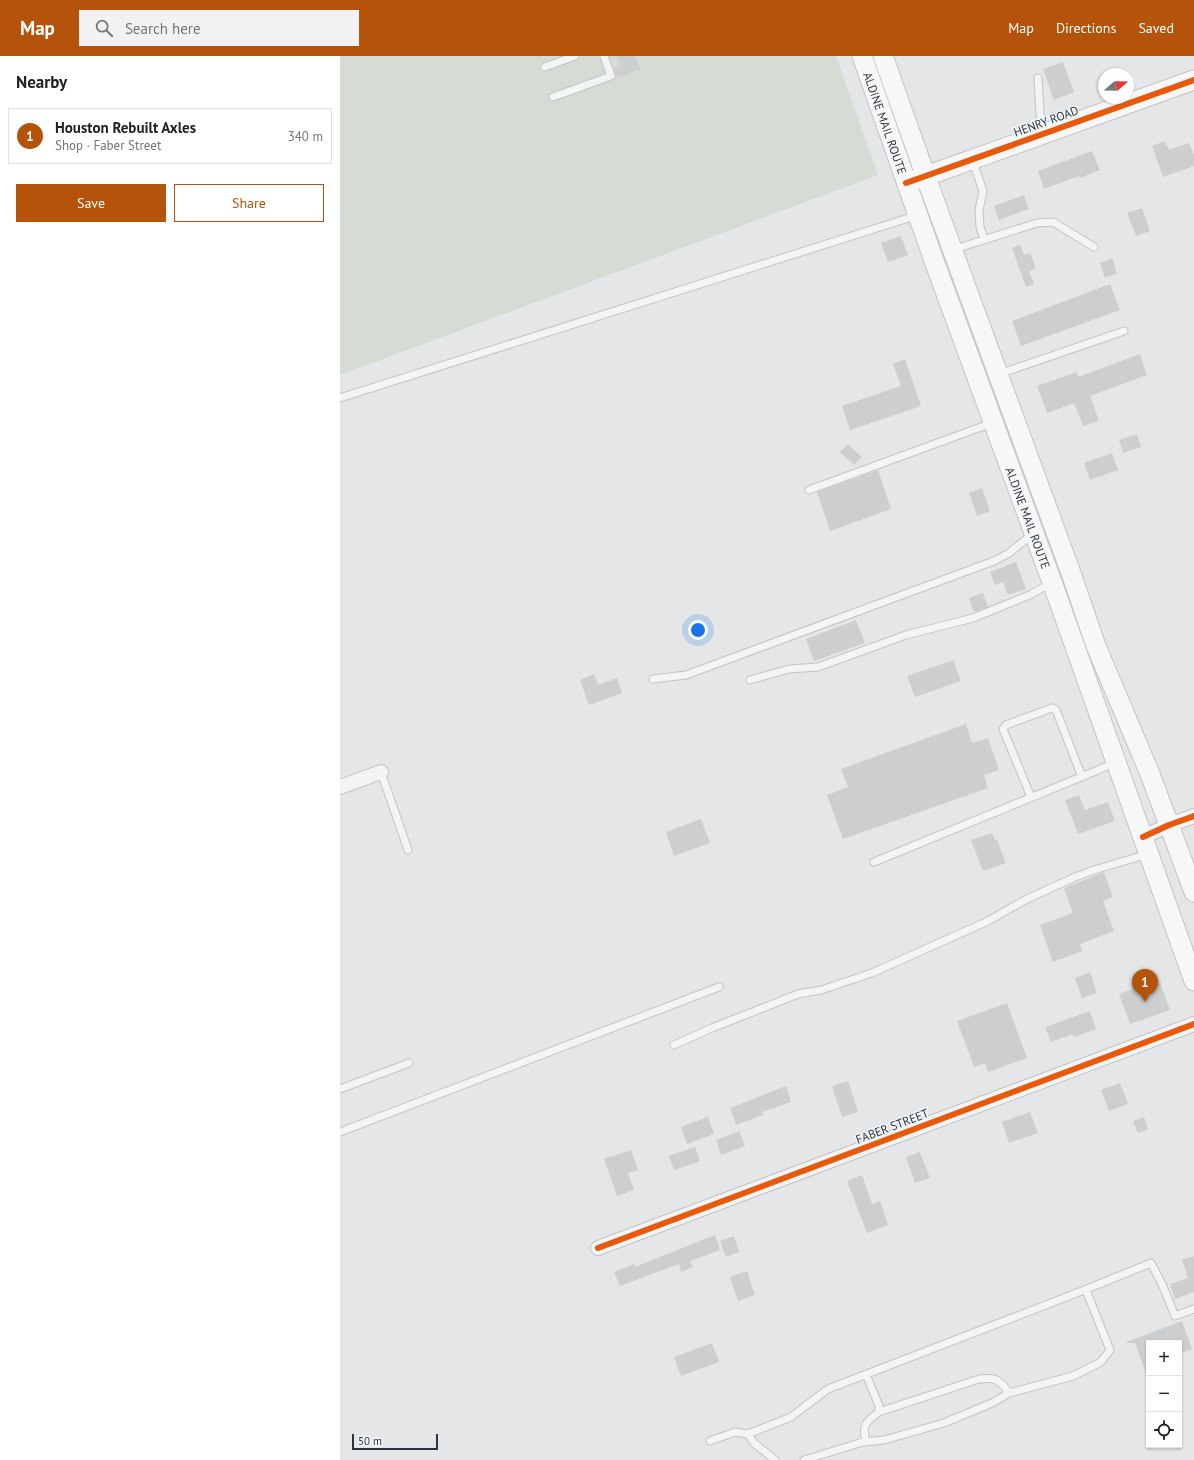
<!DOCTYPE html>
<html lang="en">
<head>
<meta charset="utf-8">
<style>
	:root { --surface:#fff; --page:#f2f2f2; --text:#222; --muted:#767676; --line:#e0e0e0; --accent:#b45309 }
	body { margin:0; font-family:"PT Sans",sans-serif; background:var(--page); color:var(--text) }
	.controls { position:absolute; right:12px; bottom:12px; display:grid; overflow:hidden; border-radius:0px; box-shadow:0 1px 3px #0004 }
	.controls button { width:36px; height:36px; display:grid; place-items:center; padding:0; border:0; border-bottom:1px solid var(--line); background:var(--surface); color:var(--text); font:20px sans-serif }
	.compass { position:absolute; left:758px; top:12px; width:36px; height:36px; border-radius:50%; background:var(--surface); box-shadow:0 1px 3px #0004; rotate:70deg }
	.scale { position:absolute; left:12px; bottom:10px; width:86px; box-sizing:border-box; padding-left:4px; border:2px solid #2b3541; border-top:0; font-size:11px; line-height:14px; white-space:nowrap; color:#2b3541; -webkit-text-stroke:3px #f2f5f7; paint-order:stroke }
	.you { position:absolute; left:358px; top:574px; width:14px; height:14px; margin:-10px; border:3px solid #fff; border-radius:50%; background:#1a73e8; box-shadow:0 0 0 6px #1a73e833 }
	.badge { display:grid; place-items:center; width:26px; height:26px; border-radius:50%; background:var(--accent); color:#fff; font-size:13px; font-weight:700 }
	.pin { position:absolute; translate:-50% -33px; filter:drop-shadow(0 1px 2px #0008) }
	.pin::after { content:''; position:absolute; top:21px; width:14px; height:12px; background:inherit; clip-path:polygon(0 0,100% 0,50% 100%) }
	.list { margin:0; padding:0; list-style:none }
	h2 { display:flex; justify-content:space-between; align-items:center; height:52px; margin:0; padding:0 16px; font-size:17px }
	h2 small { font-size:13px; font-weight:400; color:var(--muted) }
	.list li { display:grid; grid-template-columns:26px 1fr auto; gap:12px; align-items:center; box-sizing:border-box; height:56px; margin:0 8px 8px; padding:0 8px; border:1px solid var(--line); border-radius:0px }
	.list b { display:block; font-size:15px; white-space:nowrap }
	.list p { margin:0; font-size:13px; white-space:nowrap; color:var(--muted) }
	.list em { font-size:13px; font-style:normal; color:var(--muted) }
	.actions { display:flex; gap:8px; padding:12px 16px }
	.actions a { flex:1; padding:9px 0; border:1px solid var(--accent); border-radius:0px; text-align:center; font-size:14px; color:var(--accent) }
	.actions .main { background:var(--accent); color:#fff }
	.icon { flex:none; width:22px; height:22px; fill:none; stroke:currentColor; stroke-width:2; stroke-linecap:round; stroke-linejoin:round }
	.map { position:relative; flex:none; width:854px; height:1404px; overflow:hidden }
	header { display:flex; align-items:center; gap:24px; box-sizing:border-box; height:56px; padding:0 20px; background:var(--accent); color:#fff }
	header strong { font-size:19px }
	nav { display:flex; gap:22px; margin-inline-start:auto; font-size:14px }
	.search { width:280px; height:36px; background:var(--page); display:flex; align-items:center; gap:10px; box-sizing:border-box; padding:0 14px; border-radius:0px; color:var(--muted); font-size:15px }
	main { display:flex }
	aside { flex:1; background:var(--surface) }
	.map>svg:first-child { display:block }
	.green { fill:#d5dcd4 }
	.building { fill:#ccced0 }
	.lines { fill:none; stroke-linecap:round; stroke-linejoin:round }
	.lane-casing { stroke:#c2c4c6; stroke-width:9 }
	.street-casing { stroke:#c2c4c6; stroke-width:16 }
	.secondary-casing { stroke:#c2c4c6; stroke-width:21 }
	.lane { stroke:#f3f4f5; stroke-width:7 }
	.street { stroke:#f3f4f5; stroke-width:14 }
	.secondary { stroke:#f7f7f7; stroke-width:19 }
	.cycleway-casing { stroke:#f2f5f7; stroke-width:8 }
	.cycleway { stroke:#e8590c; stroke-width:6 }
	.labels { text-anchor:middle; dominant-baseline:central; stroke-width:3; stroke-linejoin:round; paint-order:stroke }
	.street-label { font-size:12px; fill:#2b3541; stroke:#f2f5f7 }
</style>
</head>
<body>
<header>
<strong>Map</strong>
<div class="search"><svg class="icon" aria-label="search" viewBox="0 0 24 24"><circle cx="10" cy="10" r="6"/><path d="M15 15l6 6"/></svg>Search here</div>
<nav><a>Map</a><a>Directions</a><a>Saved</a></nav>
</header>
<main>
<aside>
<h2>Nearby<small></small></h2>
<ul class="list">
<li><span class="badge">1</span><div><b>Houston Rebuilt Axles</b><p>Shop · Faber Street</p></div><em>340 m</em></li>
</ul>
<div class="actions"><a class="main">Save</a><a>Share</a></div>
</aside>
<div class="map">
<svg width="854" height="1404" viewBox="0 0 854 1404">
	<rect width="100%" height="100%" fill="#e4e6e8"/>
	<path class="green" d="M0 0H496L538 119 0 319Z"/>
	<path class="building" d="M277 0H295L300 13 277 22 274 12 280 10Z
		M723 6 734 36 714 44 703 13Z
		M825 85 829 94 849 87 854 99V110L823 121 812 90Z
		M752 95 760 114 740 122 739 120 704 133 698 115Z
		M684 139 689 153 659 164 654 150Z
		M802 152 810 175 796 180 787 157Z
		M561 180 568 199 548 206 541 187Z
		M680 189 684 199 690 197 696 213 689 215 694 228 686 231 672 192Z
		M772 202 777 217 765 222 760 207Z
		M770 228 780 254 681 290 672 265Z
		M800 298 807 319 750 340 759 365 743 370 734 347 707 357 697 330 737 316 738 321Z
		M565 303 581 350 510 374 502 350 561 330 553 308Z
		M797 378 801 391 783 397 779 384Z
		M508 388 522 401 514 409 500 396Z
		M772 397 778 414 750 424 744 407Z
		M538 414 551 453 490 475 477 436Z
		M642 432 650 455 637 460 629 437Z
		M676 506 686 533 668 539 663 526 655 529 650 516Z
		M643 537 648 551 634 556 629 542Z
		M516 564 525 587 474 605 466 583Z
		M613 604 621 625 575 641 567 620Z
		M254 618 258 629 277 622 282 637 249 649 240 624Z
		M626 668 632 687 648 682 659 714 644 719 648 732 503 783 487 739 508 731 501 713Z
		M739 739 745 754 768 746 775 765 738 778 725 744Z
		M361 763 370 787 334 800 326 776Z
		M652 777 655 784H657L666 807 643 815 631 784Z
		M764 816 773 841 763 845 774 875 740 888 742 895 713 906 700 869 733 857 724 832Z
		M750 916 757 937 742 942 735 922Z
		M819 924 830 954 790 968 779 938Z
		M667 947 687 1002 648 1016 645 1007 634 1011 617 965Z
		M750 955 756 973 734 981 733 978 711 986 705 971Z
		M508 1025 518 1056 502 1061 492 1030Z
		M780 1027 788 1048 769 1055 761 1034Z
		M446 1030 451 1046 422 1056 423 1059 396 1069 390 1052Z
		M690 1056 698 1077 669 1087 662 1066Z
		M368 1061 374 1078 347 1088 341 1071Z
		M804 1061 808 1073 798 1077 793 1065Z
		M399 1075 405 1090 381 1099 376 1084Z
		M355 1091 360 1105 334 1114 329 1100Z
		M291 1094 298 1114 288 1117 294 1134 277 1140 264 1103Z
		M580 1096 590 1122 575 1127 566 1101Z
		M522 1119 532 1148 540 1145 548 1169 527 1177 507 1125Z
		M375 1179 380 1194 350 1205 353 1211 341 1216 339 1208 280 1230 274 1216 294 1208 295 1211Z
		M394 1180 399 1196 386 1201 380 1185Z
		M854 1200V1236L835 1243 830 1228 848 1222 842 1204Z
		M407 1215 415 1239 398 1245 390 1221Z
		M842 1265 852 1293 839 1298V1287H809V1323L808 1324 795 1287H787L786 1286Z
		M372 1287 379 1306 341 1320 334 1301Z"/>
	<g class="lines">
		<g class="lane-casing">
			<path id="lane" d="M205 11 235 0
				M698 22 700 57 704 77
				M213 41 271 20 264 0
				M632 103 643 135 639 154 640 171 644 183
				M612 194 697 167 713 166 754 191
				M659 318 784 275
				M0 342 578 159
				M469 434 652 367
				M313 623 346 619 654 505 669 497 694 477
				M410 624 449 613 478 611 566 579 633 562 692 538 712 526
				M41 716 68 794
				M691 741 663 673 666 669 712 652 716 654 742 721
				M534 806 758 714 776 706
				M334 989 372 972 458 938 481 934 532 917 648 865 685 844 735 821 754 814 808 798
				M0 1033 69 1007
				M0 1076 379 931
				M539 1356 639 1323C656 1321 659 1323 669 1337
				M408 1378 414 1387 435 1404
				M370 1385 395 1376 408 1378 451 1361 488 1333 742 1235 811 1207 822 1228 835 1260 854 1253
				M526 1386C522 1369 525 1366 539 1356V1350L526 1318
				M464 1404 523 1386 544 1384 604 1367 652 1347 669 1337 733 1320 761 1306 770 1294 746 1234"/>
		</g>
		<g class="street-casing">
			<path id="street" d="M0 731 41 716
				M803 781 829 769 854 760
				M258 1192 854 968"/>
		</g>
		<g class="secondary-casing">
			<g id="secondary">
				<path id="s1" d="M522 0 593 202 712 526 854 925"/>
				<path d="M543 0 592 138 731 517 756 590 810 718 854 836"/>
				<path d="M575 124 854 24"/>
			</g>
		</g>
		<use href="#lane" class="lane"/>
		<use href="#street" class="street"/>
		<use href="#secondary" class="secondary"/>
		<g class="cycleway-casing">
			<path id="cycleway" d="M566 127 854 24
				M803 781 829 769 854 760
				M258 1192 854 968"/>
		</g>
		<use href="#cycleway" class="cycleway"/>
	</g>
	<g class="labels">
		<g class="street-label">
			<text transform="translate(706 65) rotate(-20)">HENRY ROAD</text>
			<text stroke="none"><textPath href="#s1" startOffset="71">ALDINE MAIL ROUTE</textPath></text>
			<text stroke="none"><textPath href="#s1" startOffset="491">ALDINE MAIL ROUTE</textPath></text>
			<text transform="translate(552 1070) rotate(-21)">FABER STREET</text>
		</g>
	</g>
</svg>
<div class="controls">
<button>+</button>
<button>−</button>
<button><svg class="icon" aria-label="locate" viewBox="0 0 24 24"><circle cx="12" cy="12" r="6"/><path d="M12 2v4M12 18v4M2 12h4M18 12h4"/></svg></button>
</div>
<svg class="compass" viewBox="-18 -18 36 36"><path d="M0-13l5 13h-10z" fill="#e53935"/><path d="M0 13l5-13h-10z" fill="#767676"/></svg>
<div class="scale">50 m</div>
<div class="you"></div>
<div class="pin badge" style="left:805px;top:946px">1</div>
</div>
</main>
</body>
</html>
